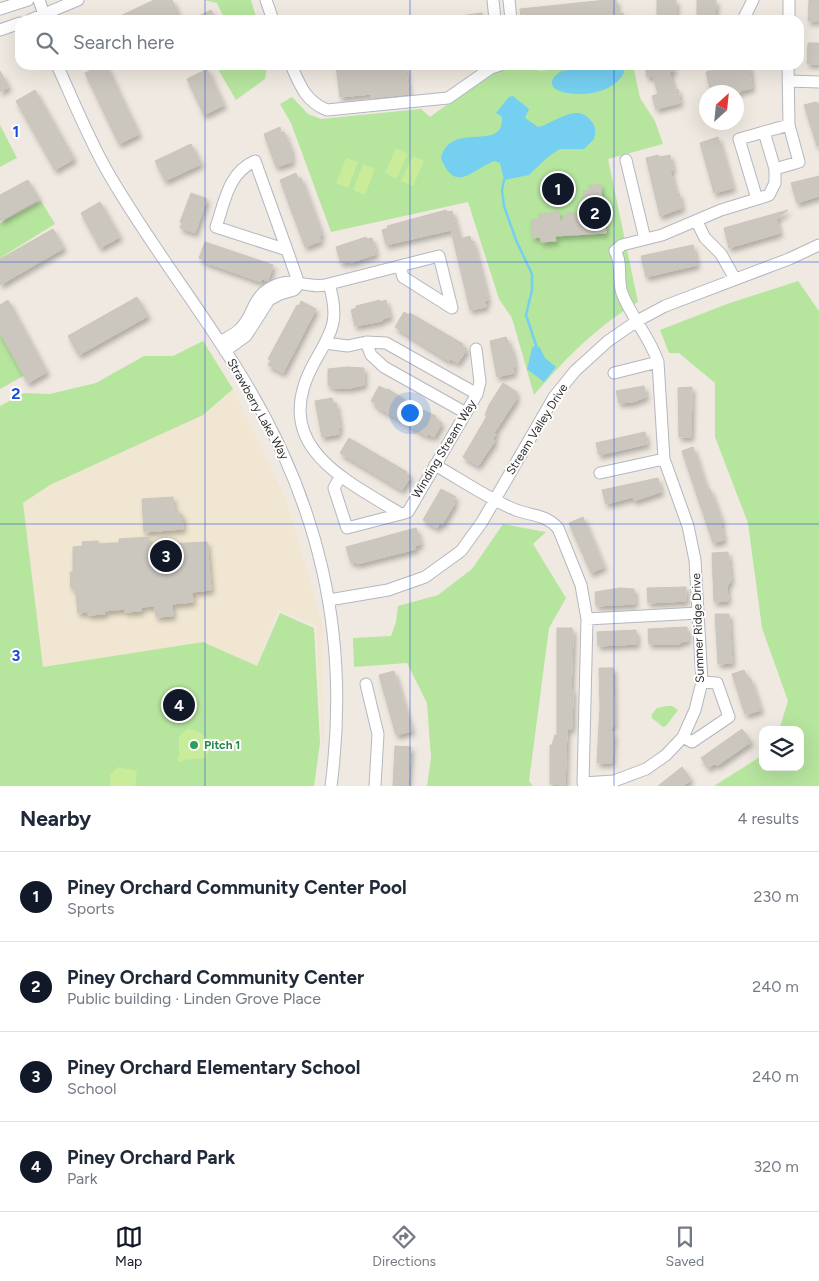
<!DOCTYPE html>
<html lang="en">
<head>
<meta charset="utf-8">
<style>
	:root { --surface:#fff; --page:#f6f6f7; --text:#1f2937; --muted:#747a83; --line:#e0e1e3; --accent:#111827 }
	body { margin:0; font-family:Figtree,sans-serif; background:var(--page); color:var(--text) }
	.controls { position:absolute; right:15px; bottom:15px; display:grid; overflow:hidden; border-radius:10px; box-shadow:0 5px 20px #0002 }
	.controls button { width:45px; height:45px; display:grid; place-items:center; padding:0; border:0; border-bottom:1px solid var(--line); background:var(--surface); color:var(--text); font:25px sans-serif }
	.compass { position:absolute; left:699px; top:85px; width:45px; height:45px; border-radius:50%; background:var(--surface); box-shadow:0 5px 20px #0002; rotate:27deg }
	.you { position:absolute; left:409px; top:412px; width:18px; height:18px; margin:-12px; border:4px solid #fff; border-radius:50%; background:#1a73e8; box-shadow:0 0 0 8px #1a73e833 }
	.badge { display:grid; place-items:center; width:32px; height:32px; border-radius:50%; background:var(--accent); color:#fff; font-size:16px; font-weight:700 }
	.pin { position:absolute; translate:-50% -50%; border:2px solid #fff; box-shadow:0 1px 5px #0006 }
	.list { margin:0; padding:0; list-style:none }
	h2 { display:flex; justify-content:space-between; align-items:center; height:65px; margin:0; padding:0 20px; font-size:21px }
	h2 small { font-size:16px; font-weight:400; color:var(--muted) }
	.list li { display:grid; grid-template-columns:32px 1fr auto; gap:15px; align-items:center; box-sizing:border-box; height:90px; padding:0 20px; border-top:1px solid var(--line) }
	.list b { display:block; font-size:19px; white-space:nowrap }
	.list p { margin:0; font-size:16px; white-space:nowrap; color:var(--muted) }
	.list em { font-size:16px; font-style:normal; color:var(--muted) }
	.icon { flex:none; width:28px; height:28px; fill:none; stroke:currentColor; stroke-width:2; stroke-linecap:round; stroke-linejoin:round }
	.map { position:relative; flex:none; width:819px; height:786px; overflow:hidden }
	.search { position:absolute; background:var(--surface); box-shadow:0 5px 20px #0002; left:15px; right:15px; top:15px; height:55px; display:flex; align-items:center; gap:12px; box-sizing:border-box; padding:0 18px; border-radius:15px; color:var(--muted); font-size:19px }
	.sheet { height:425px; background:var(--surface) }
	nav { display:flex; justify-content:space-around; align-items:center; box-sizing:border-box; height:70px; border-top:1px solid var(--line); background:var(--surface); font-size:14px; color:var(--muted) }
	nav a { display:grid; justify-items:center; gap:2px }
	nav .on { color:var(--accent) }
	.map>svg:first-child { display:block }
	.education { fill:#f0e6d1 }
	.green { fill:#b6e59e }
	.pitch { fill:#c9ec9a }
	.water { fill:#75cff0 }
	.lines { fill:none; stroke-linecap:round; stroke-linejoin:round }
	.stream { stroke:#75cff0; stroke-width:2.5 }
	.building { fill:#cbc7bf; stroke:#cbc5ba; filter:url(#shadow) }
	.minor-casing { stroke:#b4b7c1; stroke-width:13 }
	.minor { stroke:#fff; stroke-width:11 }
	.grid { fill:none; stroke:#1d4ed8; stroke-width:1; stroke-opacity:0.55 }
	.leisure-dot { fill:#2e9e5b; stroke:#fff; stroke-width:2 }
	.labels { text-anchor:middle; dominant-baseline:central; stroke-width:4; stroke-linejoin:round; paint-order:stroke }
	.street-label { font-size:12px; fill:#2e2e2e; stroke:#fff }
	.leisure-label { font-size:12px; font-weight:bold; fill:#27864d; stroke:#fff; text-anchor:start }
	.grid-label { font-size:16px; text-anchor:middle; font-weight:bold; fill:#1d4ed8; stroke:#fff; stroke-width:4; stroke-linejoin:round; paint-order:stroke }
</style>
</head>
<body>
<div class="map">
<svg width="819" height="786" viewBox="0 0 819 786">
	<defs>
		<filter id="shadow"><feDropShadow dx="2.5" dy="4" stdDeviation="2.5" flood-color="#0004"/></filter>
	</defs>
	<rect width="100%" height="100%" fill="#efe9e1"/>
	<path class="education" d="M233 389 286 499 322 622 324 742H322L316 625 278 610 257 666 203 642 43 667 23 503 50 485 203 415Z"/>
	<path class="green" d="M204 0H251L257 20H225L217 3Z
		M223 65H267L265 79 236 100 219 71Z
		M537 65 539 71 600 65H633L640 98 655 121 663 144 608 159 638 302C597 326 565 359 534 395L512 318 499 299 468 202 331 232 291 123 280 104 292 97 308 114 321 119 421 109 430 117 478 82 499 70Z
		M0 125 17 158 0 167Z
		M41 201 55 224 0 258V223Z
		M798 281 819 311V786H714L763 755V767H800V730H779L788 701 762 628 748 523 715 437V383L679 353H669L660 330 727 304Z
		M0 332 25 375 0 389Z
		M203 341 233 389 203 415 50 485 23 503 43 667 203 642 257 666 280 613 314 628 320 743 314 786H0V406L24 393 50 394 96 383 144 356H173Z
		M503 524 546 532 533 544 566 598 549 628 529 781 533 786H427L431 758 427 703 407 663 354 667 353 638 391 636 396 622 398 606 438 595 472 569Z
		M667 706H672L678 710 666 726 663 727 652 718V714L657 708Z"/>
	<path class="pitch" d="M396 148 408 154 396 179 385 173Z
		M413 156 424 161 413 186 401 181Z
		M346 158 358 162 348 188 336 183Z
		M363 164 375 169 365 195 353 190Z
		M187 729C202 728 217 745 205 758L184 760 180 763 177 759 179 756V736Z
		M118 767 137 771 135 786H110V775Z"/>
	<path class="water" d="M606 65H622L624 72C611 106 524 97 561 71Z
		M513 96 529 109 525 118 538 127C553 124 577 101 591 121 596 126 596 132 594 139L584 149H560L549 156 529 175 504 180 500 163 494 161C472 170 455 194 441 158 451 119 504 154 502 117L496 113 509 97Z
		M560 173 572 182 562 195V201L557 207 543 196Z
		M536 345 540 348 545 358 556 367 544 382 527 369 532 348Z"/>
	<g class="lines">
		<path class="stream" d="M504 180 502 190 504 206 516 240 532 274V290L526 315 536 345"/>
	</g>
	<path class="building" d="M154 0H172L178 13 163 20H112Z
		M606 0H616L617 13H623L624 19 521 20 520 9Z
		M657 0H676V20H657Z
		M697 0H716L715 20H697Z
		M809 0H819V21H808Z
		M211 10 216 20H190Z
		M482 13 483 20H460V16Z
		M808 43H819V64H807Z
		M101 65H106L139 134 119 144 85 73Z
		M336 65H405L409 94 371 98V94L340 97Z
		M645 65H672L674 71 669 72 674 90 678 89 680 103 656 109 652 96 658 94 653 76 647 77Z
		M725 65H749L752 88 740 91 741 92H711L706 72Z
		M207 69 224 105 204 115 187 79Z
		M0 71 9 87 0 92Z
		M35 90 74 159 55 170 16 101Z
		M816 102 819 104V146H817L804 105Z
		M280 127 281 133 284 132 291 150 292 162 276 167 264 134Z
		M718 137 733 188 714 193 700 143Z
		M191 144 201 164 165 181 155 161Z
		M658 155 659 157 670 155 673 170H670L676 194 679 193 682 208 660 216 646 158Z
		M296 173 298 179 301 178 322 235 319 236 321 241 305 247 280 180Z
		M819 176V196L797 203 791 183Z
		M28 180 39 199 0 221V195Z
		M600 184 602 199 605 198 606 208H603L606 233 555 236 556 241 541 242 540 237 533 238 531 220 540 219 539 214 559 212 560 222 569 211 574 215 586 213 583 191 593 190 588 186Z
		M191 193 207 199 195 233 180 228 182 223 180 222Z
		M100 202 120 237 100 248 81 213Z
		M446 210 447 212 452 211 460 239 470 236 471 242 473 241 488 300 485 301 486 307 470 310 451 230 386 245 382 230 388 228 387 226Z
		M788 210 776 219 780 233 729 248 724 228Z
		M53 229 64 248 0 285V259Z
		M366 237V239L372 238 376 254 350 263 349 261 341 263 336 247Z
		M205 242 273 265 268 281 262 279 261 282 204 262V260L199 258Z
		M693 245 697 265 646 277 641 256Z
		M137 297 148 316 79 355 68 336Z
		M8 300 47 372 28 383 0 333V305Z
		M380 300V302L386 300 390 317 382 319V321L355 326 351 310 356 308V306Z
		M301 301 316 309 283 373 268 365 271 360 268 359 297 305 299 306Z
		M404 312 409 315 410 313 463 344 462 346 467 349 458 363 450 359 449 361 395 327Z
		M506 337 512 351 515 367H513L514 373 497 377 490 341Z
		M347 367 364 368V385L350 388H333V386H328V369Z
		M503 383 517 392 515 397 517 398 494 433 496 434 493 439 495 441 478 466 463 457 487 416 485 415 489 405Z
		M379 386 387 390 388 389 418 408 436 416 435 418 442 423 434 437 428 434 427 436 375 406 376 404 371 401Z
		M644 386 646 397 633 402 619 403 616 391Z
		M692 387 691 437H679L678 388Z
		M332 398 333 404 336 403 340 428H338L339 434 322 437 315 401Z
		M645 432 647 444 599 455 596 443Z
		M349 438 407 472 406 474 411 476 402 490 340 453Z
		M693 447 707 490 710 489 722 522 721 526 724 540 713 543 682 451Z
		M658 478 661 492 634 501 633 497 606 504 602 490Z
		M441 489 456 497 453 502 455 503 442 525 440 523 437 528 423 520Z
		M173 497 174 510H178V514H182L183 529 144 532 142 499Z
		M583 517 604 567 591 573 569 523Z
		M416 528 421 544 415 546 416 549 357 564 356 562 351 563 346 547Z
		M149 537V545L207 542 211 590 192 592 193 602 172 604 173 616 156 617 155 606 141 607V611L125 612V609L104 611 105 614 88 615V612L78 613 75 588H71L70 572H73V547L83 546 82 542 98 541 99 544 111 543H119V539Z
		M728 552 731 580 727 587 728 601 714 602 712 553Z
		M686 587V601L648 603 647 588Z
		M620 588 634 589 635 604 596 606 595 592Z
		M715 614H729L732 663 718 664Z
		M687 627 688 641 680 642V644H649L648 629Z
		M557 628H572L573 636 571 690H573L572 729H567L565 785 550 784V745H552L555 735H557Z
		M636 630 637 644 598 646 597 632Z
		M599 668H613L614 724 610 732H614L612 763H597L600 707Z
		M744 670 748 679 750 678 761 710 748 714H745L732 674Z
		M394 671 412 731 396 735 379 675Z
		M742 729 751 742 718 765 714 764 708 768 701 758Z
		M395 746 411 747 408 786H393Z
		M682 767 691 780 683 786H658Z"/>
	<g class="lines">
		<g class="minor-casing">
			<path id="minor" d="M39 0 46 20
				M266 0 273 20
				M493 0 495 20
				M509 0 511 20
				M0 9 28 0
				M30 20 78 0
				M743 20 753 0
				M789 20V0
				M0 30 20 23
				M57 65C73 100 87 135 106 169 145 238 195 301 237 369 319 499 351 634 331 786
				M291 65C300 85 305 101 327 110L448 98 491 68 500 65
				M788 65 789 125 799 162 775 169V183L769 195 757 199 739 139 789 125
				M788 81 819 82
				M764 132 775 169
				M626 160 645 239
				M697 222 705 238 721 254 735 279
				M287 250 255 161C228 173 225 201 216 227L287 250 299 284
				M329 284C340 321 332 331 314 363 269 445 342 478 401 514L408 512 477 394 480 382 476 349
				M220 342C226 338 234 335 240 329 256 314 250 294 279 284 295 278 311 290 329 284L439 256 452 308 403 277 400 266
				M366 342 371 355 384 367 466 413
				M325 343 348 346 366 342 386 343 477 394
				M225 351 246 336 269 300 280 294 294 290 299 284
				M614 373 658 362
				M435 465C460 479 490 500 516 510 532 516 545 514 558 528L581 585 587 619 583 783 614 781 646 769 666 755 683 737 695 710 702 682 695 560 688 526 664 459 658 362C650 337 631 317 622 293 617 278 623 264 615 251L622 245 662 235 721 210 757 199
				M600 473 664 459
				M340 477 334 488 347 528 401 514
				M329 600 388 590 425 577 461 551 482 522 554 397 575 371 608 341 637 321 665 306 789 259 819 245
				M587 619 699 613
				M366 684 378 734 375 786
				M683 737 692 742 729 717 717 683 702 682"/>
		</g>
		<use href="#minor" class="minor"/>
	</g>
	<path class="grid" d="M205 0V20M410 0V20M614 0V20M205 65V786M410 65V786M614 65V786M0 262H819M0 524H819"/>
	<circle class="leisure-dot" cx="194" cy="745" r="5"/>
	<g class="labels">
		<g class="street-label">
			<text transform="translate(258 409) rotate(61)">Strawberry Lake Way</text>
			<text transform="translate(537 429) rotate(-58)">Stream Valley Drive</text>
			<text transform="translate(444 449) rotate(-59)">Winding Stream Way</text>
			<text transform="translate(698 628) rotate(-92)">Summer Ridge Drive</text>
		</g>
		<g class="leisure-label">
			<text x="204" y="745">Pitch 1</text>
		</g>
	</g>
	<g class="grid-label">
		<text x="16" y="137">1</text>
		<text x="16" y="399">2</text>
		<text x="16" y="661">3</text>
	</g>
</svg>
<div class="controls">
<button><svg class="icon" aria-label="layers" viewBox="0 0 24 24"><path d="M12 4l9 5-9 5-9-5zM3 14l9 5 9-5"/></svg></button>
</div>
<svg class="compass" viewBox="-18 -18 36 36"><path d="M0-13l5 13h-10z" fill="#e53935"/><path d="M0 13l5-13h-10z" fill="#747a83"/></svg>
<div class="you"></div>
<div class="pin badge" style="left:558px;top:189px">1</div>
<div class="pin badge" style="left:595px;top:213px">2</div>
<div class="pin badge" style="left:166px;top:556px">3</div>
<div class="pin badge" style="left:179px;top:705px">4</div>
<div class="search"><svg class="icon" aria-label="search" viewBox="0 0 24 24"><circle cx="10" cy="10" r="6"/><path d="M15 15l6 6"/></svg>Search here</div>
</div>
<section class="sheet">
<h2>Nearby<small>4 results</small></h2>
<ul class="list">
<li><span class="badge">1</span><div><b>Piney Orchard Community Center Pool</b><p>Sports</p></div><em>230 m</em></li>
<li><span class="badge">2</span><div><b>Piney Orchard Community Center</b><p>Public building · Linden Grove Place</p></div><em>240 m</em></li>
<li><span class="badge">3</span><div><b>Piney Orchard Elementary School</b><p>School</p></div><em>240 m</em></li>
<li><span class="badge">4</span><div><b>Piney Orchard Park</b><p>Park</p></div><em>320 m</em></li>
</ul>
</section>
<nav>
<a class="on"><svg class="icon" aria-label="map" viewBox="0 0 24 24"><path d="M3 6l6-2 6 2 6-2v14l-6 2-6-2-6 2zM9 4v14M15 6v14"/></svg>Map</a>
<a><svg class="icon" aria-label="directions" viewBox="0 0 24 24"><path d="M12 3l9 9-9 9-9-9zM9 14v-3h6M13 9l2 2-2 2"/></svg>Directions</a>
<a><svg class="icon" aria-label="saved" viewBox="0 0 24 24"><path d="M7 4h10v16l-5-4-5 4z"/></svg>Saved</a>
</nav>
</body>
</html>
